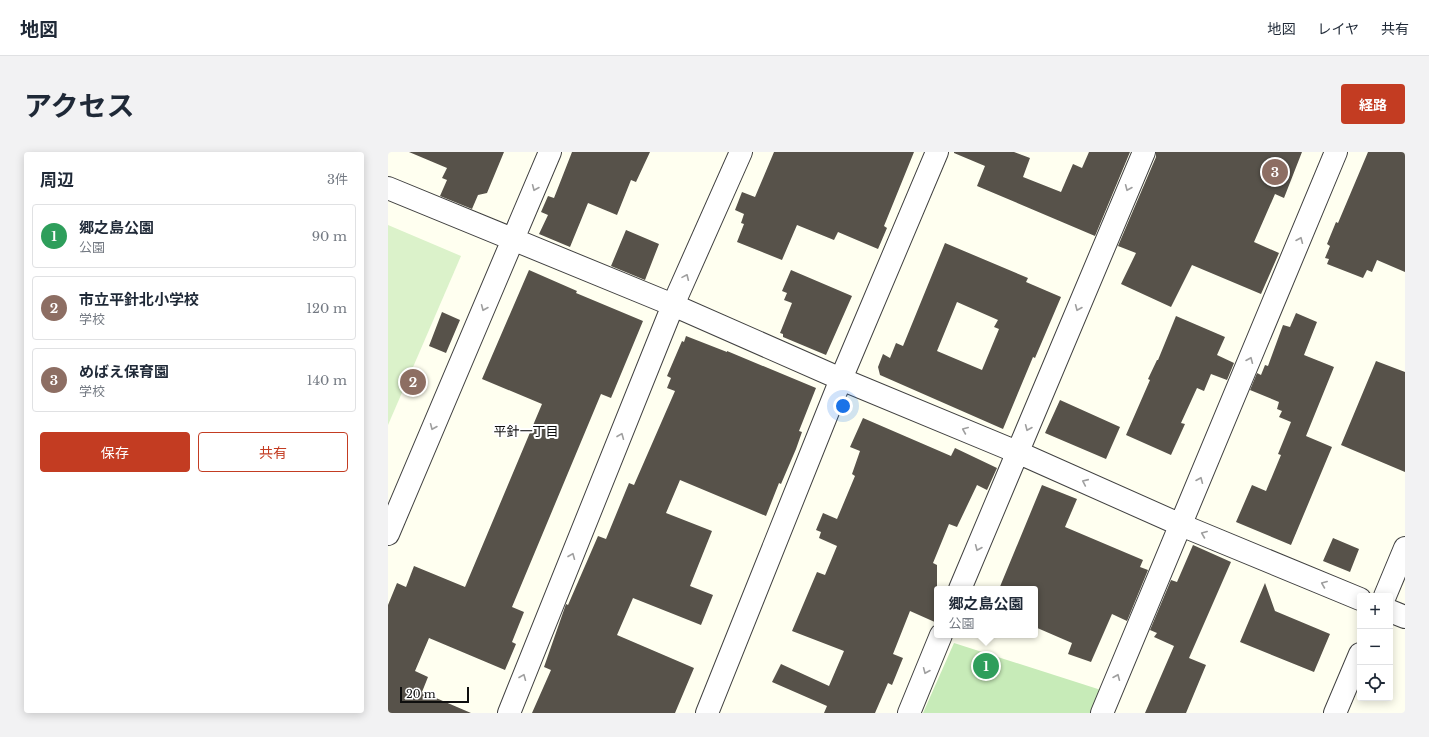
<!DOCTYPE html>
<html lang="ja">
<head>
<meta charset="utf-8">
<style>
	:root { --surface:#fff; --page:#f2f2f3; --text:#1f2937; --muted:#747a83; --line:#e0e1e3; --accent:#c33c22 }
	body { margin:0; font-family:"Libre Baskerville","Noto Sans JP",serif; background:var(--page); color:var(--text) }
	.controls { position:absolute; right:12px; bottom:12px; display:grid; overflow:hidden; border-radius:4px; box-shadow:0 2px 10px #0003 }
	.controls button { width:36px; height:36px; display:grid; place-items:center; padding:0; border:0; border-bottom:1px solid var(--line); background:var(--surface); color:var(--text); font:20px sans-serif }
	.scale { position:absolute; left:12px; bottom:10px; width:69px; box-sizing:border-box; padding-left:4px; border:2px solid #0e0e0e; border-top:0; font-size:11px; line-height:14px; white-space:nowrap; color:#0e0e0e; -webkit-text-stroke:3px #fff; paint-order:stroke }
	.you { position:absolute; left:455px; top:254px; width:14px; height:14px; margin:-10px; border:3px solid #fff; border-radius:50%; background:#1a73e8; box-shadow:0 0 0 6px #1a73e833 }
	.badge { display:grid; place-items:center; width:26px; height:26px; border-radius:50%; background:var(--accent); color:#fff; font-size:13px; font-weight:700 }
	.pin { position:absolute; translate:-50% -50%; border:2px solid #fff; box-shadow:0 1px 4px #0006 }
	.popup { position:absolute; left:546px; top:434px; width:104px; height:52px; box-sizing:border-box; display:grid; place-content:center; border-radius:4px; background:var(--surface); filter:drop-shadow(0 1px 3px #0005); font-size:13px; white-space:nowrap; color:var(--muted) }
	.popup b { font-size:15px; color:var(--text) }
	.popup::after { content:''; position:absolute; left:50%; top:100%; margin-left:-8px; border:8px solid transparent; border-top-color:var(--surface) }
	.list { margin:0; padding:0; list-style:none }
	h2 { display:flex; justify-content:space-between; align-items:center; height:52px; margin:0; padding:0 16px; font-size:17px }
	h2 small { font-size:13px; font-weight:400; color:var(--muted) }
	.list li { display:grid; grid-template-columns:26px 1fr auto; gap:12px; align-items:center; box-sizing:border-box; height:64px; margin:0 8px 8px; padding:0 8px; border:1px solid var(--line); border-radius:4px }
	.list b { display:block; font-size:15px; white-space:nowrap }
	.list p { margin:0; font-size:13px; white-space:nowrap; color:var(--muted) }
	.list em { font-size:13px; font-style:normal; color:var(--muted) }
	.actions { display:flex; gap:8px; padding:12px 16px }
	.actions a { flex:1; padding:9px 0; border:1px solid var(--accent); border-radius:4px; text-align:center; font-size:14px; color:var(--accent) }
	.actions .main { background:var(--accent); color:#fff }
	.icon { flex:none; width:22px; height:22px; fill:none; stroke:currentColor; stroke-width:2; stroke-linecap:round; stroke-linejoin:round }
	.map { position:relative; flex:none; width:1017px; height:561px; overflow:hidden; border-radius:4px }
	header { display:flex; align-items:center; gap:24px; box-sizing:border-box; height:56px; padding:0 20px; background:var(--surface); border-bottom:1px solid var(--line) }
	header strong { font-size:19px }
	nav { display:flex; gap:22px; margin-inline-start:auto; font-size:14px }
	.intro { display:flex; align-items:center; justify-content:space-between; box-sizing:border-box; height:96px; padding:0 24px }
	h1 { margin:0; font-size:28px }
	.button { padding:10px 18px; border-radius:4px; background:var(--accent); color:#fff; font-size:14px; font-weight:700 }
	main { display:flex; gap:24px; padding:0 24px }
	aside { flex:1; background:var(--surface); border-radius:4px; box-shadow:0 2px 10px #0003 }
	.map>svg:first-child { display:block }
	.green { fill:#c7ebb8 }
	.pitch { fill:#dbf2ca }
	.building { fill:#57524a; fill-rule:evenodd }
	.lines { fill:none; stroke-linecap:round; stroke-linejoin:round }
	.minor-casing { stroke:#414141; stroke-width:24 }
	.tertiary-casing { stroke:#414141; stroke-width:24 }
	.minor { stroke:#fff; stroke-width:22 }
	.tertiary { stroke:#fff; stroke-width:22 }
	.oneway { stroke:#9f9f9f }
	.labels { text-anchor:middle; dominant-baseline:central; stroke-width:4; stroke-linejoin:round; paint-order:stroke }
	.neighbourhood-label { font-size:13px; fill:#0e0e0e; stroke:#fff }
</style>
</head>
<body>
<header>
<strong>地図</strong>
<nav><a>地図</a><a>レイヤ</a><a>共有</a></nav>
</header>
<div class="intro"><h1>アクセス</h1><a class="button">経路</a></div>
<main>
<aside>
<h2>周辺<small>3件</small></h2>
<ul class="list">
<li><span class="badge" style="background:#2e9e5b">1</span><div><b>郷之島公園</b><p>公園</p></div><em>90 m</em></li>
<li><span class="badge" style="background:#8d6e63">2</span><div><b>市立平針北小学校</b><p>学校</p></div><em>120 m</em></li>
<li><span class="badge" style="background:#8d6e63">3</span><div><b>めばえ保育園</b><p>学校</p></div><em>140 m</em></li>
</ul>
<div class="actions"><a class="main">保存</a><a>共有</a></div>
</aside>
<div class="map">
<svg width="1017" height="561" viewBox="0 0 1017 561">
	<rect width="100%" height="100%" fill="#fffff0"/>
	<path class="green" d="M566 491 713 538 702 561H535Z"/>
	<path class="pitch" d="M0 73 73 104 0 273Z"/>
	<path class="building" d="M21 0H116L99 41 90 43 84 57 52 44 59 28 54 26 59 16Z
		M184 0H262L248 30 243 28 229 63 200 51 182 95 151 82 160 63 153 60 160 44 166 46Z
		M386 0H526L496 74 499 76 490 97 450 80 446 88 409 73 394 108 349 90 356 72 353 71 356 62 347 58 354 40 367 45Z
		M566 0H626L642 6 635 25 673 40 685 12 694 16 701 0H742L707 84 589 34 597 14 566 1Z
		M768 0H914L896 46 887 42 866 90 891 101 873 142 804 113 783 155 733 132 748 101 730 94 768 5Z
		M980 0H1017V120L989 108 984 120 979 118 975 126 939 112 941 107 937 106 942 94 939 92 948 70 950 71Z
		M238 78 271 92 257 128 223 114Z
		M557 91 640 126 638 130 673 145 647 206 645 205 615 277 492 223 490 215 495 202 502 206 508 191 515 194ZM569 150 610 168 606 175 611 177 594 218 549 199Z
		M141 118 189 139 188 141 255 169 223 246 213 242 124 455 136 460 124 490 128 492 117 518 41 486 27 519 40 525 34 540 83 561H0V453L9 431 18 435 26 414 77 435 154 252 94 227Z
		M403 118 464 144 438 203 395 185V182L392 181 404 151 396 148 399 141 394 139Z
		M54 160 72 168 58 201 41 194Z
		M908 161 929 170 916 203 946 215 918 284 944 295 903 393 848 370 864 333 878 339 893 303 890 302 903 270 891 265 894 259 889 257 891 250 862 238 869 221 873 223 877 213 880 214 895 173 902 175Z
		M788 164 837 185 829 203 846 211 839 228 823 222 816 239 809 236 793 271 797 272 783 303 738 283 762 228 760 227 769 208H770Z
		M298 184 339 200V199L428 236 411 279 414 280 408 297 393 332 391 331 378 364 292 328 278 361 324 379 302 434 325 443 313 473 245 446 229 483 306 516 287 561H144L163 518 156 515 178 452 180 453 210 384 218 387 241 331 246 333 287 239 279 236 283 226 279 224 294 189 296 190Z
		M988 209 1017 220V320L953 293Z
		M672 248 732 275 718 307 657 281Z
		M475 266 563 304 567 296 609 316 599 338 589 333 569 375 561 372 545 411 549 413V471L522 459 505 502 515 506 504 533 500 531 487 561H436L439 554 384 530 393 512 441 534 456 499 404 479 429 420 437 423 449 394 431 386 433 380 428 378 435 361 449 367 467 324 464 322 472 299 462 295Z
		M654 333 689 347 677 375 755 408 752 415 760 418 739 469 724 462 703 510 680 502 684 491 647 475V437H611Z
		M945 386 971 397 962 420 935 409Z
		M805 393 843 410 801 506 818 513 798 561H757L786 494 766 485 769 481 762 478 783 428 789 430Z
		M877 431 887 459 942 482 926 520 852 490Z"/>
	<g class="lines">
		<g class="minor-casing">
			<path id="minor" d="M0 36 285 153 453 227 629 300 793 373 972 447
				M0 382 162 0
				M572 437 756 0
				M1002 459 1017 465
				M121 561 285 153 353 0
				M521 561 553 483
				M714 561 948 0"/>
		</g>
		<g class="tertiary-casing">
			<path id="tertiary" d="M997 444 1017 396
				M319 561 453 227 549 0
				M947 561 972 502"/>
		</g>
		<use href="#minor" class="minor"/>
		<use href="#tertiary" class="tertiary"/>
	</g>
	<defs><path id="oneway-chevron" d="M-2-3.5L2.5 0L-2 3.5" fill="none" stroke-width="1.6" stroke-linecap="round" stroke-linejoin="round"/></defs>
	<g class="oneway">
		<use href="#oneway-chevron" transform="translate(147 36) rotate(113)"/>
		<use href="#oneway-chevron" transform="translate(740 36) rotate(113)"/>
		<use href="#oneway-chevron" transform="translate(912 88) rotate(-67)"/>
		<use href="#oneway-chevron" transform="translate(298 125) rotate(-66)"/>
		<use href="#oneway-chevron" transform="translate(96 156) rotate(113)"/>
		<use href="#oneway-chevron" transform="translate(690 156) rotate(113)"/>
		<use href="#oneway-chevron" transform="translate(862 208) rotate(-67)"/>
		<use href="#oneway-chevron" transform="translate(45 275) rotate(113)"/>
		<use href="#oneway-chevron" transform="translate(640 276) rotate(113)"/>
		<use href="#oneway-chevron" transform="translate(577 278) rotate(-157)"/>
		<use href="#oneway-chevron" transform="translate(233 284) rotate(-68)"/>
		<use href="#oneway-chevron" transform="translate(812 328) rotate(-67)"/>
		<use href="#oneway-chevron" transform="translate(697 330) rotate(-156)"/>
		<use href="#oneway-chevron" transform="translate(816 382) rotate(-158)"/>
		<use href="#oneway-chevron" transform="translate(590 396) rotate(113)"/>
		<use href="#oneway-chevron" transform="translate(184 404) rotate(-68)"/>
		<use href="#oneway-chevron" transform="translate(936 432) rotate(-158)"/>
		<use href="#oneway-chevron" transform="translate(538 519) rotate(113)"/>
		<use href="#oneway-chevron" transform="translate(135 525) rotate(-68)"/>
		<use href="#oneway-chevron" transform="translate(729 525) rotate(-67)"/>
	</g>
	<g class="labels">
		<g class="neighbourhood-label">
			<text x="138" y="279">平針一丁目</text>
		</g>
	</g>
</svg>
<div class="controls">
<button>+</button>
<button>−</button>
<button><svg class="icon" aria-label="locate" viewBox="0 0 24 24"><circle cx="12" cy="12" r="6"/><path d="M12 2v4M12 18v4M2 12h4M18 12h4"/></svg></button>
</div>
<div class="scale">20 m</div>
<div class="you"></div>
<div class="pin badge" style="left:598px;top:514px;background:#2e9e5b">1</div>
<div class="popup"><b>郷之島公園</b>公園</div>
<div class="pin badge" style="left:25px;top:230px;background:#8d6e63">2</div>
<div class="pin badge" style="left:887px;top:20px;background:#8d6e63">3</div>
</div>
</main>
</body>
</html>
